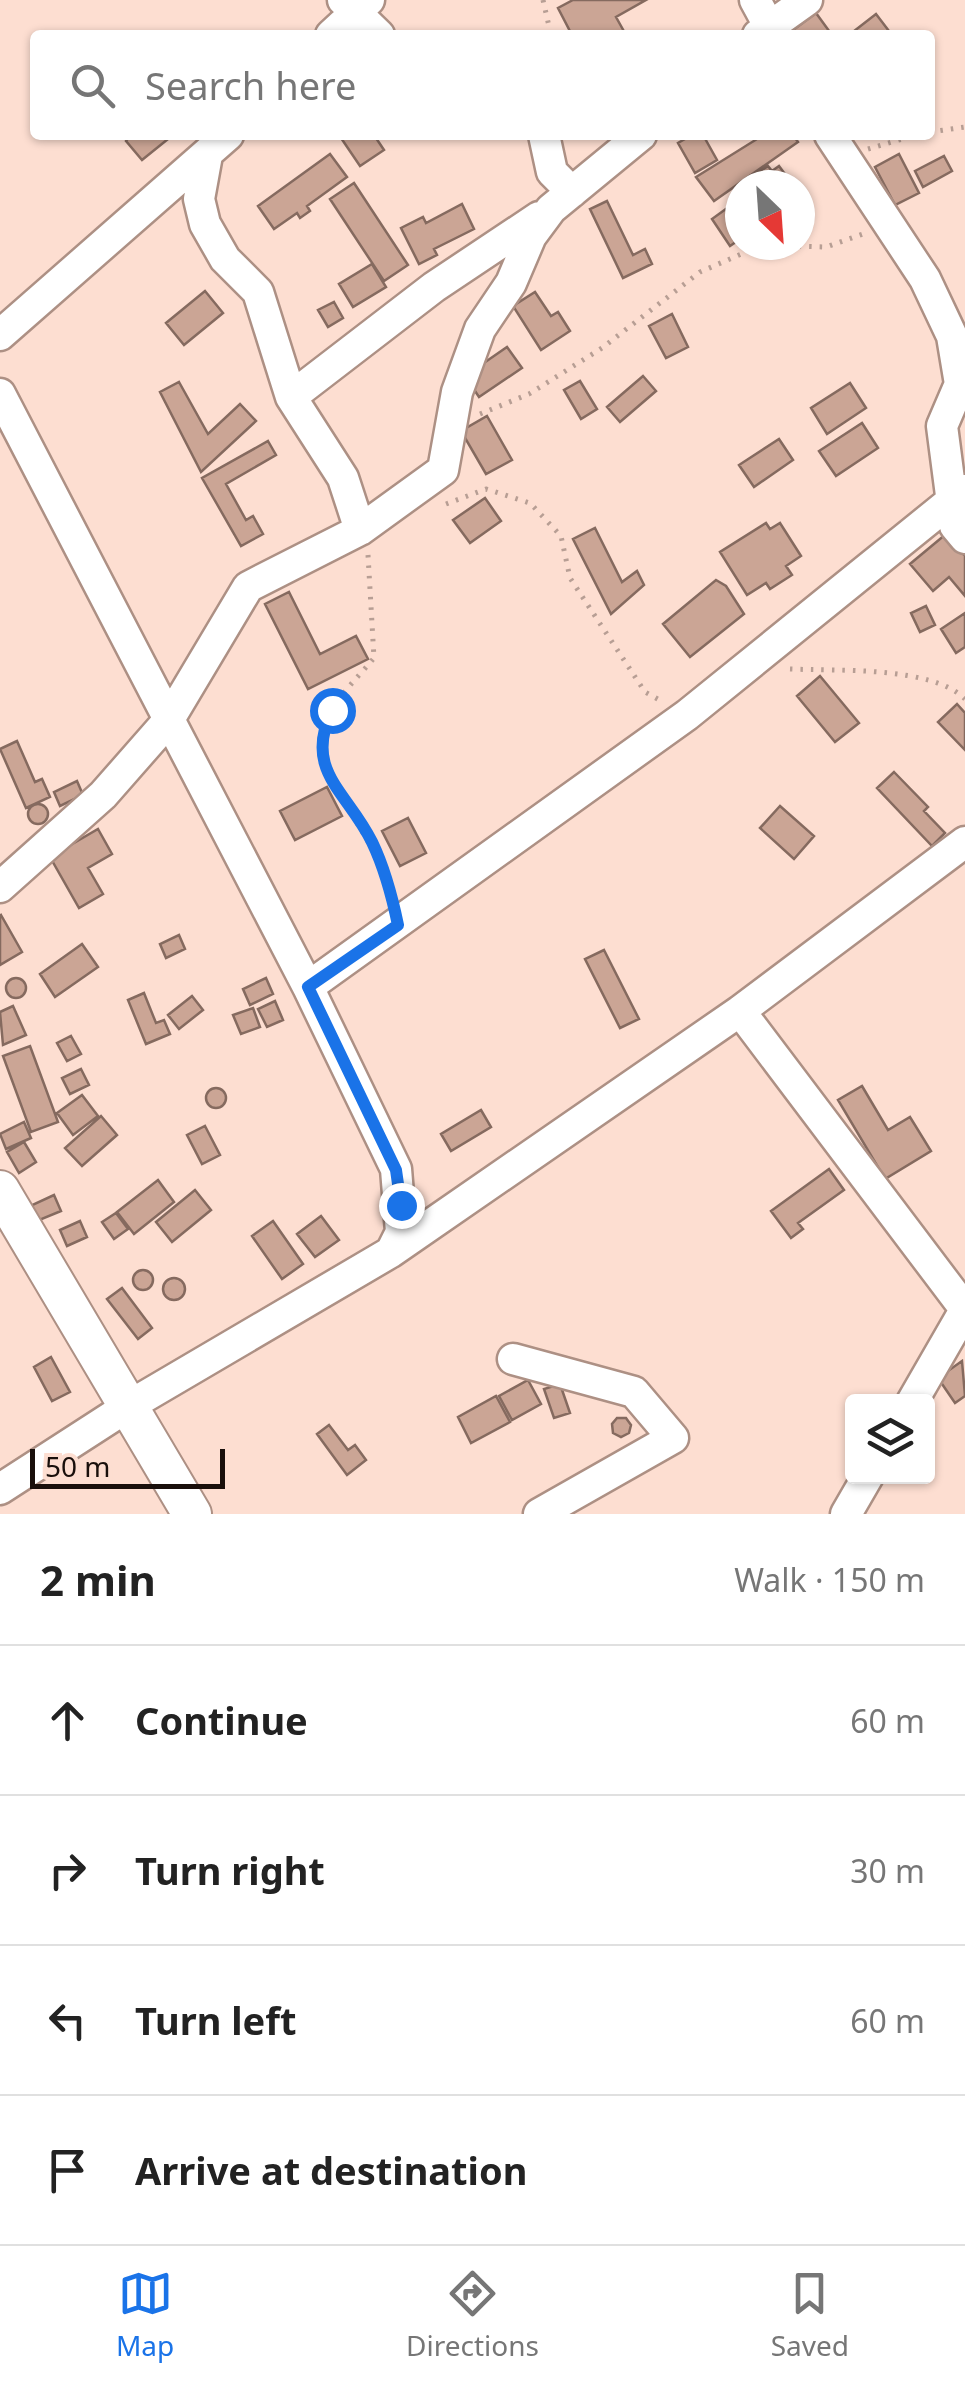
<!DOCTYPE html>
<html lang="en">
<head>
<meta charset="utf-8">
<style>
	:root { --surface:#fff; --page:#f6f6f6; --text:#222; --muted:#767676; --line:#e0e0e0; --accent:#1a73e8 }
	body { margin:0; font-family:"Noto Sans",sans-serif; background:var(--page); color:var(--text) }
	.controls { position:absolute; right:30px; bottom:30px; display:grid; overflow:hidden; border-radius:10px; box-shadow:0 2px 8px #0004 }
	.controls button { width:90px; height:90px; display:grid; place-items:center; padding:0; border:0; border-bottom:2px solid var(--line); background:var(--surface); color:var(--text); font:50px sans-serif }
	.compass { position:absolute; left:725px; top:170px; width:90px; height:90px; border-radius:50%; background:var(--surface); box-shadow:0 2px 8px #0004; rotate:155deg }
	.scale { position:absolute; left:30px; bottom:25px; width:195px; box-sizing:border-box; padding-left:10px; border:5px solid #190f0b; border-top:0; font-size:28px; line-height:35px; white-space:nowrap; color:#190f0b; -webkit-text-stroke:8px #fdded1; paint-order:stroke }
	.stop { position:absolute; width:30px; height:30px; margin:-22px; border:8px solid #1a73e8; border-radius:50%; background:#fff }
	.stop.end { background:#1a73e8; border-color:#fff; box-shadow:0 2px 10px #0008 }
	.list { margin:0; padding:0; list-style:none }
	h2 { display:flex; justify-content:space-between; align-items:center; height:130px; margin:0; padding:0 40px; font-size:42px }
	h2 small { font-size:32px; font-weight:400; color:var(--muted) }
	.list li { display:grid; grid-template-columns:65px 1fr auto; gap:30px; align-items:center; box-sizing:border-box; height:150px; padding:0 40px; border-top:2px solid var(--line) }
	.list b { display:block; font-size:38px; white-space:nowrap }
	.list em { font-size:32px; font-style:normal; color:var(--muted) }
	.icon { flex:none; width:55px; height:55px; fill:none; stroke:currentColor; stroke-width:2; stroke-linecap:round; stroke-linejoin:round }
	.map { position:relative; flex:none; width:965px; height:1514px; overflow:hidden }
	.search { position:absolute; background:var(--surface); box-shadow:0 2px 8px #0004; left:30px; right:30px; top:30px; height:110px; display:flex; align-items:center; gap:25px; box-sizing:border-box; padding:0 35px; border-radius:10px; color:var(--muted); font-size:38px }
	.sheet { height:730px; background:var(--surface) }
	nav { display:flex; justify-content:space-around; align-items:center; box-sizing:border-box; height:140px; border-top:2px solid var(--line); background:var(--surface); font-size:28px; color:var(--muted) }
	nav a { display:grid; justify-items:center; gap:5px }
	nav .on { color:var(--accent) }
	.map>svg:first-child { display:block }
	.building { fill:#cba595; stroke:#856a5f; stroke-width:2.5 }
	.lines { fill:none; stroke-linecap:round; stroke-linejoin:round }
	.minor-casing { stroke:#ad9084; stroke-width:35 }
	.tertiary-casing { stroke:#ad9084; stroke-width:42 }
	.path { stroke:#b79e94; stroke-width:5; stroke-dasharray:2.5 8; stroke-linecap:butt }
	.minor { stroke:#fff; stroke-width:30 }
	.tertiary { stroke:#fff; stroke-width:38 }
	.route { stroke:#1a73e8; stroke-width:12 }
</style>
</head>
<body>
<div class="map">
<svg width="965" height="1514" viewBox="0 0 965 1514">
	<rect width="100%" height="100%" fill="#fdded1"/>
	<path class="building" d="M573 0H646L616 17 626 35H572L558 8Z
		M816 13 832 35H790L789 33Z
		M876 14 892 35H849Z
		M165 135 168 139 142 160 126 141 131 135Z
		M339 135H374L384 150 360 166Z
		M692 135H703L717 160 695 173 678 143Z
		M754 135H793L798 142 714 201 696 177 757 139Z
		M330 154 347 177 307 206 310 211 300 218 297 213 274 229 258 206Z
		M899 154 919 193 895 205 875 167Z
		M944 156 952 171 923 187 915 171Z
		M768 166 772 171 779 166 793 185H761L765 181 759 172Z
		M354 183 408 265 384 281 330 199Z
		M607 201 633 255 645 249 652 264 623 278 590 209Z
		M462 204 474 229 434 249 437 255 419 264 401 228 423 217 426 223Z
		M730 206 740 220V239L730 246 712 219Z
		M372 264 386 287 353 307 339 284Z
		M205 291 223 313 184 345 166 323Z
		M535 292 551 316 558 312 570 331 541 350 513 306Z
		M334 302 343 318 328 327 318 310Z
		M672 314 688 347 666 358 649 326Z
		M507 347 522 368 479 397 465 376Z
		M643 376 656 391 620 422 607 407Z
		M580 381 597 409 581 419 564 390Z
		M179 382 208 434 240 404 256 421 201 472 160 392Z
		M850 383 866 408 827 434 811 408Z
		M487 416 512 460 486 474 461 431Z
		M862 423 878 448 836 476 819 451Z
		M779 439 793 460 754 487 739 465Z
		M268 441 276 455 226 484 246 520 253 516 263 534 241 546 202 478Z
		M485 498 501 521 470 543 453 520Z
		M766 523 770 529 780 523 801 556 786 566 792 575 770 589 766 583 747 595 720 552Z
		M595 528 622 582 637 571 644 585 611 614 573 539Z
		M946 534 965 556V596L949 577 933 591 910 564Z
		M716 580 726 586 744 614 690 657 663 624Z
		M289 592 320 654 356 636 368 659 308 689 265 604Z
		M926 606 935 625 920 632 911 613Z
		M965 613V647L956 653 941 629Z
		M820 676 859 723 835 742 797 696Z
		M957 704 965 713V750L938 722Z
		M17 741 35 782 42 779 50 797 26 808 0 749Z
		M894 772 928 807 924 811 945 833 932 846 877 788Z
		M77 781 83 795 60 806 54 792Z
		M327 787 342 816 295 840 280 811Z
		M28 814a10 10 0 1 1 20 0a10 10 0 1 1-20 0Z
		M780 806 814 836 794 859 760 828Z
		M408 818 426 853 400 866 382 831Z
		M98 829 112 854 88 868 103 894 79 908 50 857Z
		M1 915 22 952 0 965V916Z
		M179 935 185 949 166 958 160 944Z
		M82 944 98 967 55 997 40 974Z
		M604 950 639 1019 620 1028 585 959Z
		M266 978 273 994 250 1005 243 989Z
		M6 988a10 10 0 1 1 20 0a10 10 0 1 1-20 0Z
		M144 993 156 1023 164 1020 170 1034 146 1044 128 1000Z
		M192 996 203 1010 179 1029 168 1015Z
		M275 1001 283 1020 267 1027 258 1009Z
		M13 1006 26 1035 3 1045 0 1012Z
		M253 1008 260 1027 241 1034 233 1015Z
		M71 1036 81 1054 67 1061 57 1043Z
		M30 1046 58 1122 31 1132 3 1056Z
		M81 1069 89 1085 70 1094 62 1078Z
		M862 1086 888 1130 910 1117 931 1151 885 1179 838 1100Z
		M206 1098a10 10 0 1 1 20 0a10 10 0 1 1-20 0Z
		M82 1095 98 1116 73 1135 57 1113Z
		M481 1110 491 1127 451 1151 441 1134Z
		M101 1116 117 1135 82 1166 65 1148Z
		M24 1122 31 1138 6 1149 0 1134Z
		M205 1126 220 1155 202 1164 187 1135Z
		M24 1142 36 1162 19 1173 7 1152Z
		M829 1169 844 1190 798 1223 803 1229 791 1238 771 1211Z
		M158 1180 174 1202 134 1234 117 1212Z
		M195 1190 211 1210 172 1242 156 1222Z
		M54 1195 61 1211 37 1221 30 1206Z
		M116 1213 128 1229 114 1239 102 1222Z
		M321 1216 339 1240 315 1257 297 1234Z
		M80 1221 87 1237 67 1246 60 1230Z
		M273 1221 303 1264 282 1279 252 1236Z
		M133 1280a10 10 0 1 1 20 0a10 10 0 1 1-20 0Z
		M163 1289a11 11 0 1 1 22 0a11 11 0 1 1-22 0Z
		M122 1288 152 1328 138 1339 107 1299Z
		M51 1357 70 1392 52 1401 34 1367Z
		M962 1361 965 1396 955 1403 938 1378Z
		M528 1380 541 1404 512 1420 499 1396Z
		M560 1384 570 1413 554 1418 544 1389Z
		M496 1396 510 1422 471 1443 458 1417Z
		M617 1418H626L631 1425 629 1433 621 1437 613 1433 612 1424Z
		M329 1425 348 1450 355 1445 366 1460 347 1475 317 1434Z"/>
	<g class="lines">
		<g class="minor-casing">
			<path id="minor" d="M343 0 379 35
				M755 0 774 35
				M331 35 369 0
				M758 35 807 0
				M544 135 552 172 572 192
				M830 135 925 279 952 336 960 384 942 426 955 526 965 538
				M207 155 199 199 205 224 225 259 258 292 291 397 343 478 360 530
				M0 335 228 135
				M0 394 308 987 396 1169 401 1232 391 1252 127 1407 0 1489
				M291 397 434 287 539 217
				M0 887 103 795 168 721 248 587 360 530 443 470 457 392 480 329 511 283 531 236 551 209 641 135
				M308 987 687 715 965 490
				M740 1011 965 1309
				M391 1252 740 1011 965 842
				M513 1359 634 1392 673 1438 539 1514
				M912 1402 965 1310
				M846 1514 868 1476"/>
		</g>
		<g class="tertiary-casing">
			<path id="tertiary" d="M0 1190 192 1514"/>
		</g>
		<path class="path" d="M543 0 551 35
			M930 132 965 127
			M868 149 916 135
			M480 414 529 394 602 348 700 272 762 245 826 247 863 234
			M446 504 486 489 530 503 561 536 570 578 645 692 663 702
			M368 555 374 658C356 680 329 704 321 733 311 767 382 849 391 892
			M790 669C837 671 932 666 965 699"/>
		<use href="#minor" class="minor"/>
		<use href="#tertiary" class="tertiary"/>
	</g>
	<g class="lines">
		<path class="route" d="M332 710C303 771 347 791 372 842 385 869 392 896 398 925L308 987 396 1170 401 1205"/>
	</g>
</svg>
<div class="controls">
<button><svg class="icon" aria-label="layers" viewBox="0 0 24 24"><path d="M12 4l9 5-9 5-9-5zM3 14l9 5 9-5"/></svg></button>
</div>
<svg class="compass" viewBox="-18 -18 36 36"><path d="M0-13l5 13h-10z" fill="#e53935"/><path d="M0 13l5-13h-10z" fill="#767676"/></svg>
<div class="scale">50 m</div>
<div class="stop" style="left:332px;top:710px"></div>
<div class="stop end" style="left:401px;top:1205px"></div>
<div class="search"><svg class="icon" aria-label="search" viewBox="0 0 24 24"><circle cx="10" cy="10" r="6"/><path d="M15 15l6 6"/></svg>Search here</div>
</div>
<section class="sheet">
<h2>2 min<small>Walk · 150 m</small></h2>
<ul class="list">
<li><svg class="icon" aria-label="ahead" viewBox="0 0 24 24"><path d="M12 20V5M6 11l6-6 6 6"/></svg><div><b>Continue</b></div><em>60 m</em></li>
<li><svg class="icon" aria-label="right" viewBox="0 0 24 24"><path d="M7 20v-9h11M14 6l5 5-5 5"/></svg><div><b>Turn right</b></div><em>30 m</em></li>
<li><svg class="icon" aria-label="left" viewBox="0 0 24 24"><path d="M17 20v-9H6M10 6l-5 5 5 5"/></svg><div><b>Turn left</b></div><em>60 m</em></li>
<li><svg class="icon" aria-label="arrive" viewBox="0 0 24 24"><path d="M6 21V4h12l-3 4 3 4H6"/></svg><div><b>Arrive at destination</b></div></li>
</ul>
</section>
<nav>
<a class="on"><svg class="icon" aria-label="map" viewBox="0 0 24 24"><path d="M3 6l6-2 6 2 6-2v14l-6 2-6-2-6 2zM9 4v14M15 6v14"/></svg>Map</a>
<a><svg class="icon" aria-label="directions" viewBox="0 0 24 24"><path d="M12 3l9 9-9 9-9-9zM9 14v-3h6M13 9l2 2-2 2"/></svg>Directions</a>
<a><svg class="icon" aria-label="saved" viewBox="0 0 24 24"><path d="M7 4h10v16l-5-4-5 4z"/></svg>Saved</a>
</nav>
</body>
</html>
